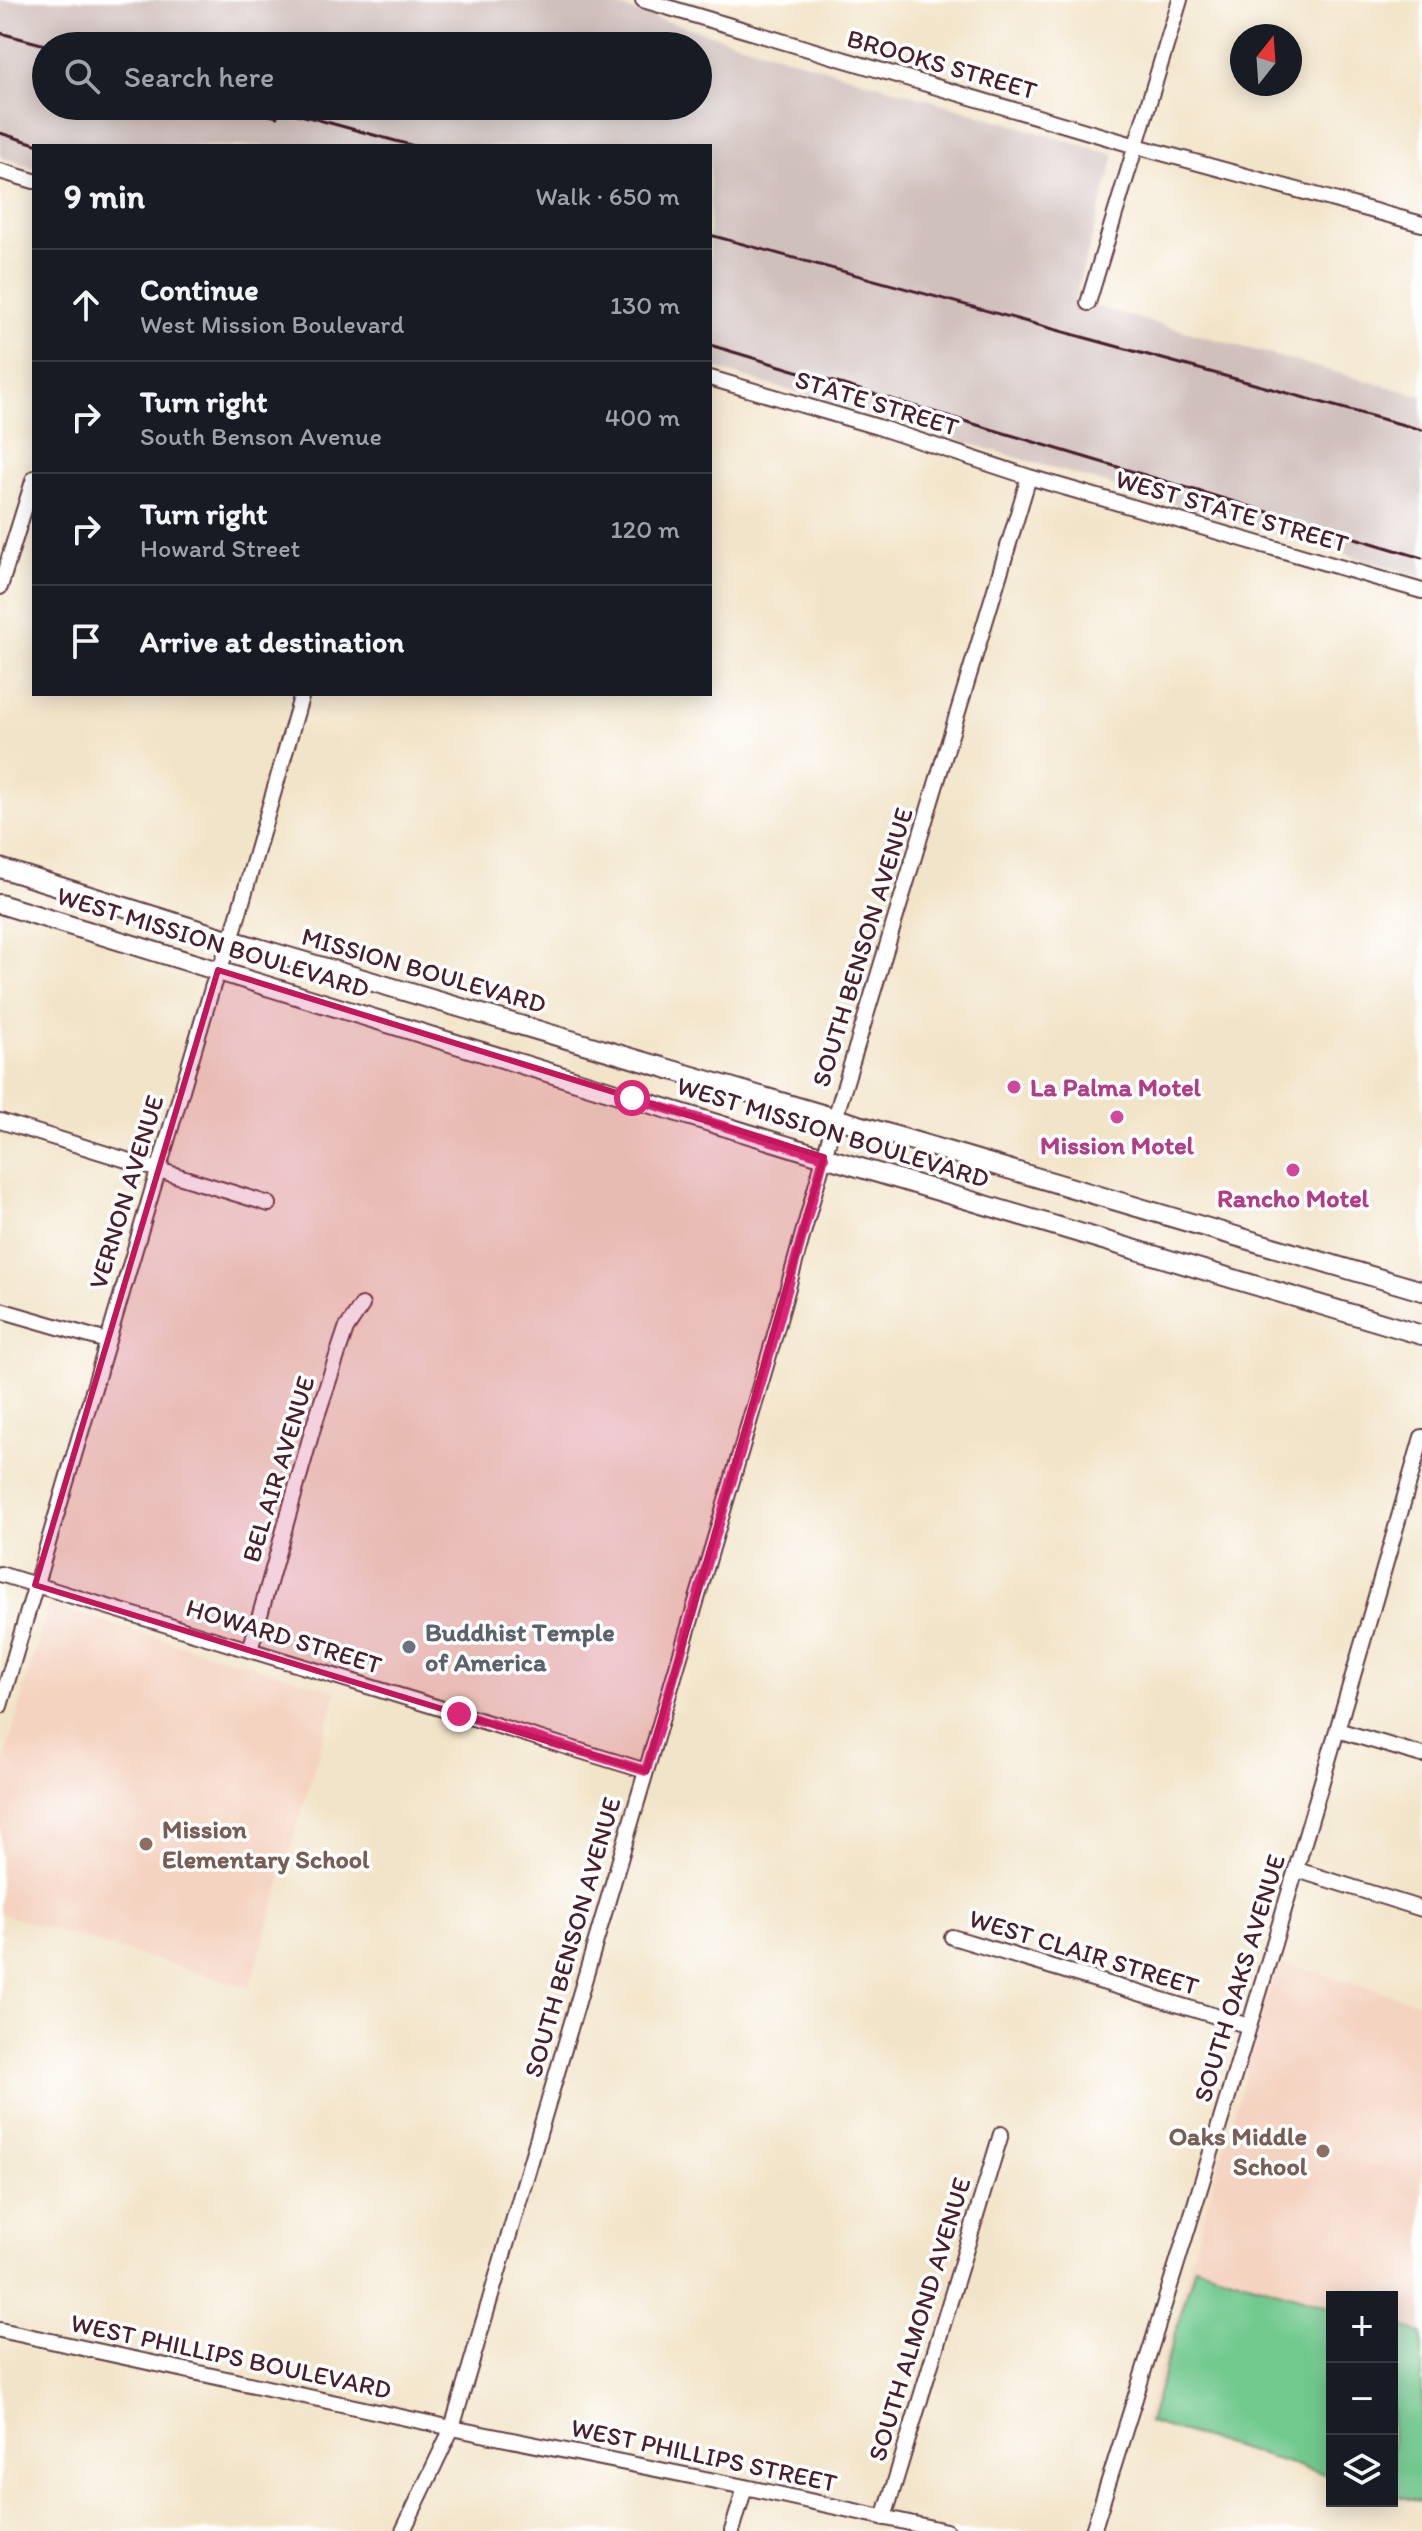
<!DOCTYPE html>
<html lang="en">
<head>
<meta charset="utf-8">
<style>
	:root { --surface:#171b24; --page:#242831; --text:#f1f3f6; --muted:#9ea1a6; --line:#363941 }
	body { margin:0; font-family:Itim,sans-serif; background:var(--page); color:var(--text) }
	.controls { position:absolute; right:24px; bottom:24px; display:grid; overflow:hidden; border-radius:0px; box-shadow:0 4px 20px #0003 }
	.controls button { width:72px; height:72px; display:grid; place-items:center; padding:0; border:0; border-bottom:2px solid var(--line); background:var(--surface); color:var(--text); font:40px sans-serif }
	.compass { position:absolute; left:1230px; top:24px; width:72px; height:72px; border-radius:50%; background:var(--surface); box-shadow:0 4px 20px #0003; rotate:17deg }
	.stop { position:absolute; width:24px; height:24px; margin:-18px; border:6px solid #db2777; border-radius:50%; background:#fff }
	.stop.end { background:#db2777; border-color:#fff; box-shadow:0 2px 8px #0008 }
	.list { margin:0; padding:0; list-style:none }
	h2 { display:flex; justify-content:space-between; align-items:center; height:104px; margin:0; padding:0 32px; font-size:34px }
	h2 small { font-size:26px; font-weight:400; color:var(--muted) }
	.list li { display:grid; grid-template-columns:52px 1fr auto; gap:24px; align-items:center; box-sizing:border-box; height:112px; padding:0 32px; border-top:2px solid var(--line) }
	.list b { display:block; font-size:30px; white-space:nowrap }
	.list p { margin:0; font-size:26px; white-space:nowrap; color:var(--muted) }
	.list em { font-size:26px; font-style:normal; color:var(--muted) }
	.icon { flex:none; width:44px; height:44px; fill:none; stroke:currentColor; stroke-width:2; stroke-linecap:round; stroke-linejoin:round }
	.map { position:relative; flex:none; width:1422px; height:2531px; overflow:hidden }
	.search { position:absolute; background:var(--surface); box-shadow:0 4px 20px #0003; left:32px; top:32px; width:680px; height:88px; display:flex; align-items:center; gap:20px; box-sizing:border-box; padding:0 28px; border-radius:44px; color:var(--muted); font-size:30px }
	.panel { position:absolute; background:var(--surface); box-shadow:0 4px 20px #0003; left:32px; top:144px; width:680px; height:552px; border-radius:0px }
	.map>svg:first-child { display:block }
	.built { fill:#f4d3c0 }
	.industrial { fill:#d0c0bc; fill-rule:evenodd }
	.green { fill:#71c98e; stroke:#5e745c; stroke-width:2 }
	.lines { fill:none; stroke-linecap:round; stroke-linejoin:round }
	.minor-casing { stroke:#633d43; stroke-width:18 }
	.major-casing { stroke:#633d43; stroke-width:22 }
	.minor { stroke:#fff; stroke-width:14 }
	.major { stroke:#fff; stroke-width:18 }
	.rail { stroke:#4a1f2b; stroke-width:3 }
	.route { stroke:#db2777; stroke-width:10 }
	.marked { fill:#c2185b; fill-opacity:0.2; stroke:#c2185b; stroke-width:6; stroke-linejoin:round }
	.hotel-dot { fill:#d1479c; stroke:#fff; stroke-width:3 }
	.worship-dot { fill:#6b7280; stroke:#fff; stroke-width:3 }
	.education-dot { fill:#8d6e63; stroke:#fff; stroke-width:3 }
	.labels { text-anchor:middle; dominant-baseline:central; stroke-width:7; stroke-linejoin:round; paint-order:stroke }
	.street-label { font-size:26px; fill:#4a1f2b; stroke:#fff }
	.hotel-label { font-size:26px; font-weight:bold; fill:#b23c85; stroke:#fff }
	.worship-label { font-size:26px; font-weight:bold; fill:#5b616d; stroke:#fff; text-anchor:start }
	.education-label { font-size:26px; font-weight:bold; fill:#785e54; stroke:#fff; text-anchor:start }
</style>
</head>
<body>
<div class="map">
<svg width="1422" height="2531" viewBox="0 0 1422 2531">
	<rect width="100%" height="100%" fill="#fff"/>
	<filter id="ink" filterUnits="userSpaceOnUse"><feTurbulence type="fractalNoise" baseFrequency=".0125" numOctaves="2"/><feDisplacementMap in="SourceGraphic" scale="16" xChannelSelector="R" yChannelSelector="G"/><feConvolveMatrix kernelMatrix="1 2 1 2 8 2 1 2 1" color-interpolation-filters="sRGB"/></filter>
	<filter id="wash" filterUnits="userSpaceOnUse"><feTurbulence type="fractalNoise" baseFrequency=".006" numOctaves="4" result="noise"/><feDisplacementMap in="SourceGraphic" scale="32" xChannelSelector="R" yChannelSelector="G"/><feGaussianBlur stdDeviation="1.8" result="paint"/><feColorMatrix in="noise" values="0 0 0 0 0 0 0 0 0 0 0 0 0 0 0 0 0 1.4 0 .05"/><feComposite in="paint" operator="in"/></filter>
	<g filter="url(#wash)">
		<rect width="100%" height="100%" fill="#f2e4c8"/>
		<path class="built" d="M48 1605 337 1691 250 1988 0 1914V1774Z
			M1278 1961 1422 2004V2505L1392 2496V2297H1332V2478L1144 2422Z"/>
		<path class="industrial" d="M0 0H595L1115 155 1074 301 1422 396V577L710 367V146H34V167L0 157ZM46 46H698V106H46Z"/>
		<path class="green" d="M1195 2266 1332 2307V2476L1149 2422Z
			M1392 2324 1422 2333V2503L1392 2494Z"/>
	</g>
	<g filter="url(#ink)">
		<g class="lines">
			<g class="minor-casing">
				<path id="minor" d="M643 0 1136 146 1422 224
					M0 171 34 181
					M1088 303 1180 0
					M710 378 878 427 1029 477 1422 591
					M0 587 34 478
					M0 1121 269 1204
					M0 1310 107 1341
					M0 1574 646 1771
					M250 1650 313 1428 346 1329 362 1305
					M0 1706 213 985 231 940 302 694
					M1337 1730 1422 1755
					M1297 1870 1422 1909
					M952 1937 1249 2026
					M0 2330 452 2428 745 2487 946 2531
					M884 2518 1001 2134
					M403 2531 452 2428 772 1345 835 1118 1029 477
					M732 2531 745 2487
					M1093 2531C1209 2168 1317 1803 1422 1437"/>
			</g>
			<g class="major-casing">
				<path id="major" d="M0 868 231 940 1422 1291
					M0 904 824 1157 1422 1335"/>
			</g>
			<use href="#minor" class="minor"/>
			<use href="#major" class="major"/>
			<path class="rail" d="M0 33 49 46
				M238 106 277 117
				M268 106 414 146
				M0 133 42 146
				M710 235 1422 430
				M710 345 1422 558"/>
		</g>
	</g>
	<g class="lines" filter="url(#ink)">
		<path class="route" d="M459 1714 646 1771 772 1345 824 1157 632 1098"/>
	</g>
	<path class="marked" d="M218 970 824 1157 646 1771 35 1585Z"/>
	<g class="hotel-dot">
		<circle cx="1014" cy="1087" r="8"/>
		<circle cx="1117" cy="1117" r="8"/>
		<circle cx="1293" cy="1170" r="8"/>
	</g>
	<circle class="worship-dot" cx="409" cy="1647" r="8"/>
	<g class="education-dot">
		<circle cx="146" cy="1844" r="8"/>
		<circle cx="1323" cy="2151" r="8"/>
	</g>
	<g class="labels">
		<g class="street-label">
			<text transform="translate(942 64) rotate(16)">BROOKS STREET</text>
			<text transform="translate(877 403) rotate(17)">STATE STREET</text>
			<text transform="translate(1232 511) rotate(16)">WEST STATE STREET</text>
			<text transform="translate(213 942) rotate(17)">WEST MISSION BOULEVARD</text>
			<text transform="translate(862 947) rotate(-73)">SOUTH BENSON AVENUE</text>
			<text transform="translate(424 970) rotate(16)">MISSION BOULEVARD</text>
			<text transform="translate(833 1132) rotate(17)">WEST MISSION BOULEVARD</text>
			<text transform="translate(126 1192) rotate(-73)">VERNON AVENUE</text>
			<text transform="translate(278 1469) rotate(-73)">BEL AIR AVENUE</text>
			<text transform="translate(284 1636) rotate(17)">HOWARD STREET</text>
			<text transform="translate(572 1937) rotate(-74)">SOUTH BENSON AVENUE</text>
			<text transform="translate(1084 1952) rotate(17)">WEST CLAIR STREET</text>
			<text transform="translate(1239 1978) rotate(-73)">SOUTH OAKS AVENUE</text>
			<text transform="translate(919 2319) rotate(-73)">SOUTH ALMOND AVENUE</text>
			<text transform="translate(231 2356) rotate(12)">WEST PHILLIPS BOULEVARD</text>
			<text transform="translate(704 2455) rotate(12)">WEST PHILLIPS STREET</text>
		</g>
		<g class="hotel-label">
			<text x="1030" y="1087" text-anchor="start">La Palma Motel</text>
			<text x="1117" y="1145">Mission Motel</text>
			<text x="1293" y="1198">Rancho Motel</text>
		</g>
		<g class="worship-label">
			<text x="425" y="1632">Buddhist Temple<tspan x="425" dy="30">of America</tspan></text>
		</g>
		<g class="education-label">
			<text x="162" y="1829">Mission<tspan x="162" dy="30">Elementary School</tspan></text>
			<text x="1307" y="2136" text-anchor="end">Oaks Middle<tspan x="1307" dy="30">School</tspan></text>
		</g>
	</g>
</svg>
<div class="controls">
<button>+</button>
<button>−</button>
<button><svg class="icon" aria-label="layers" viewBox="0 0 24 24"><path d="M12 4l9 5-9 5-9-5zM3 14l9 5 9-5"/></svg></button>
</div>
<svg class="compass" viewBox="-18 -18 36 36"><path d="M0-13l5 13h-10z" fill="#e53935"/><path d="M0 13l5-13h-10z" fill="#9ea1a6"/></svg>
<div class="stop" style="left:632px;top:1098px"></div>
<div class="stop end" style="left:459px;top:1714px"></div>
<div class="search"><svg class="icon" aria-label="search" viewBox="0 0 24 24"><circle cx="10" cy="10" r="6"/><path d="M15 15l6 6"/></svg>Search here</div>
<section class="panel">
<h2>9 min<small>Walk · 650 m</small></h2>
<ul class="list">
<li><svg class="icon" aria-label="ahead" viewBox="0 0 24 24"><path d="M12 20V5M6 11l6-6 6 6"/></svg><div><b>Continue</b><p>West Mission Boulevard</p></div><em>130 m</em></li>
<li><svg class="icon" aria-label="right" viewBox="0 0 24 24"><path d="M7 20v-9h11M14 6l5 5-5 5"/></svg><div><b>Turn right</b><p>South Benson Avenue</p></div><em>400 m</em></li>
<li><svg class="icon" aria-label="right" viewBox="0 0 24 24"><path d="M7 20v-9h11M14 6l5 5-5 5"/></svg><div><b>Turn right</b><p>Howard Street</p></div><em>120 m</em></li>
<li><svg class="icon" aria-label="arrive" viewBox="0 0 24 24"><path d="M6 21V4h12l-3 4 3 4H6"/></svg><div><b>Arrive at destination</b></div></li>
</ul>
</section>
</div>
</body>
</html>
